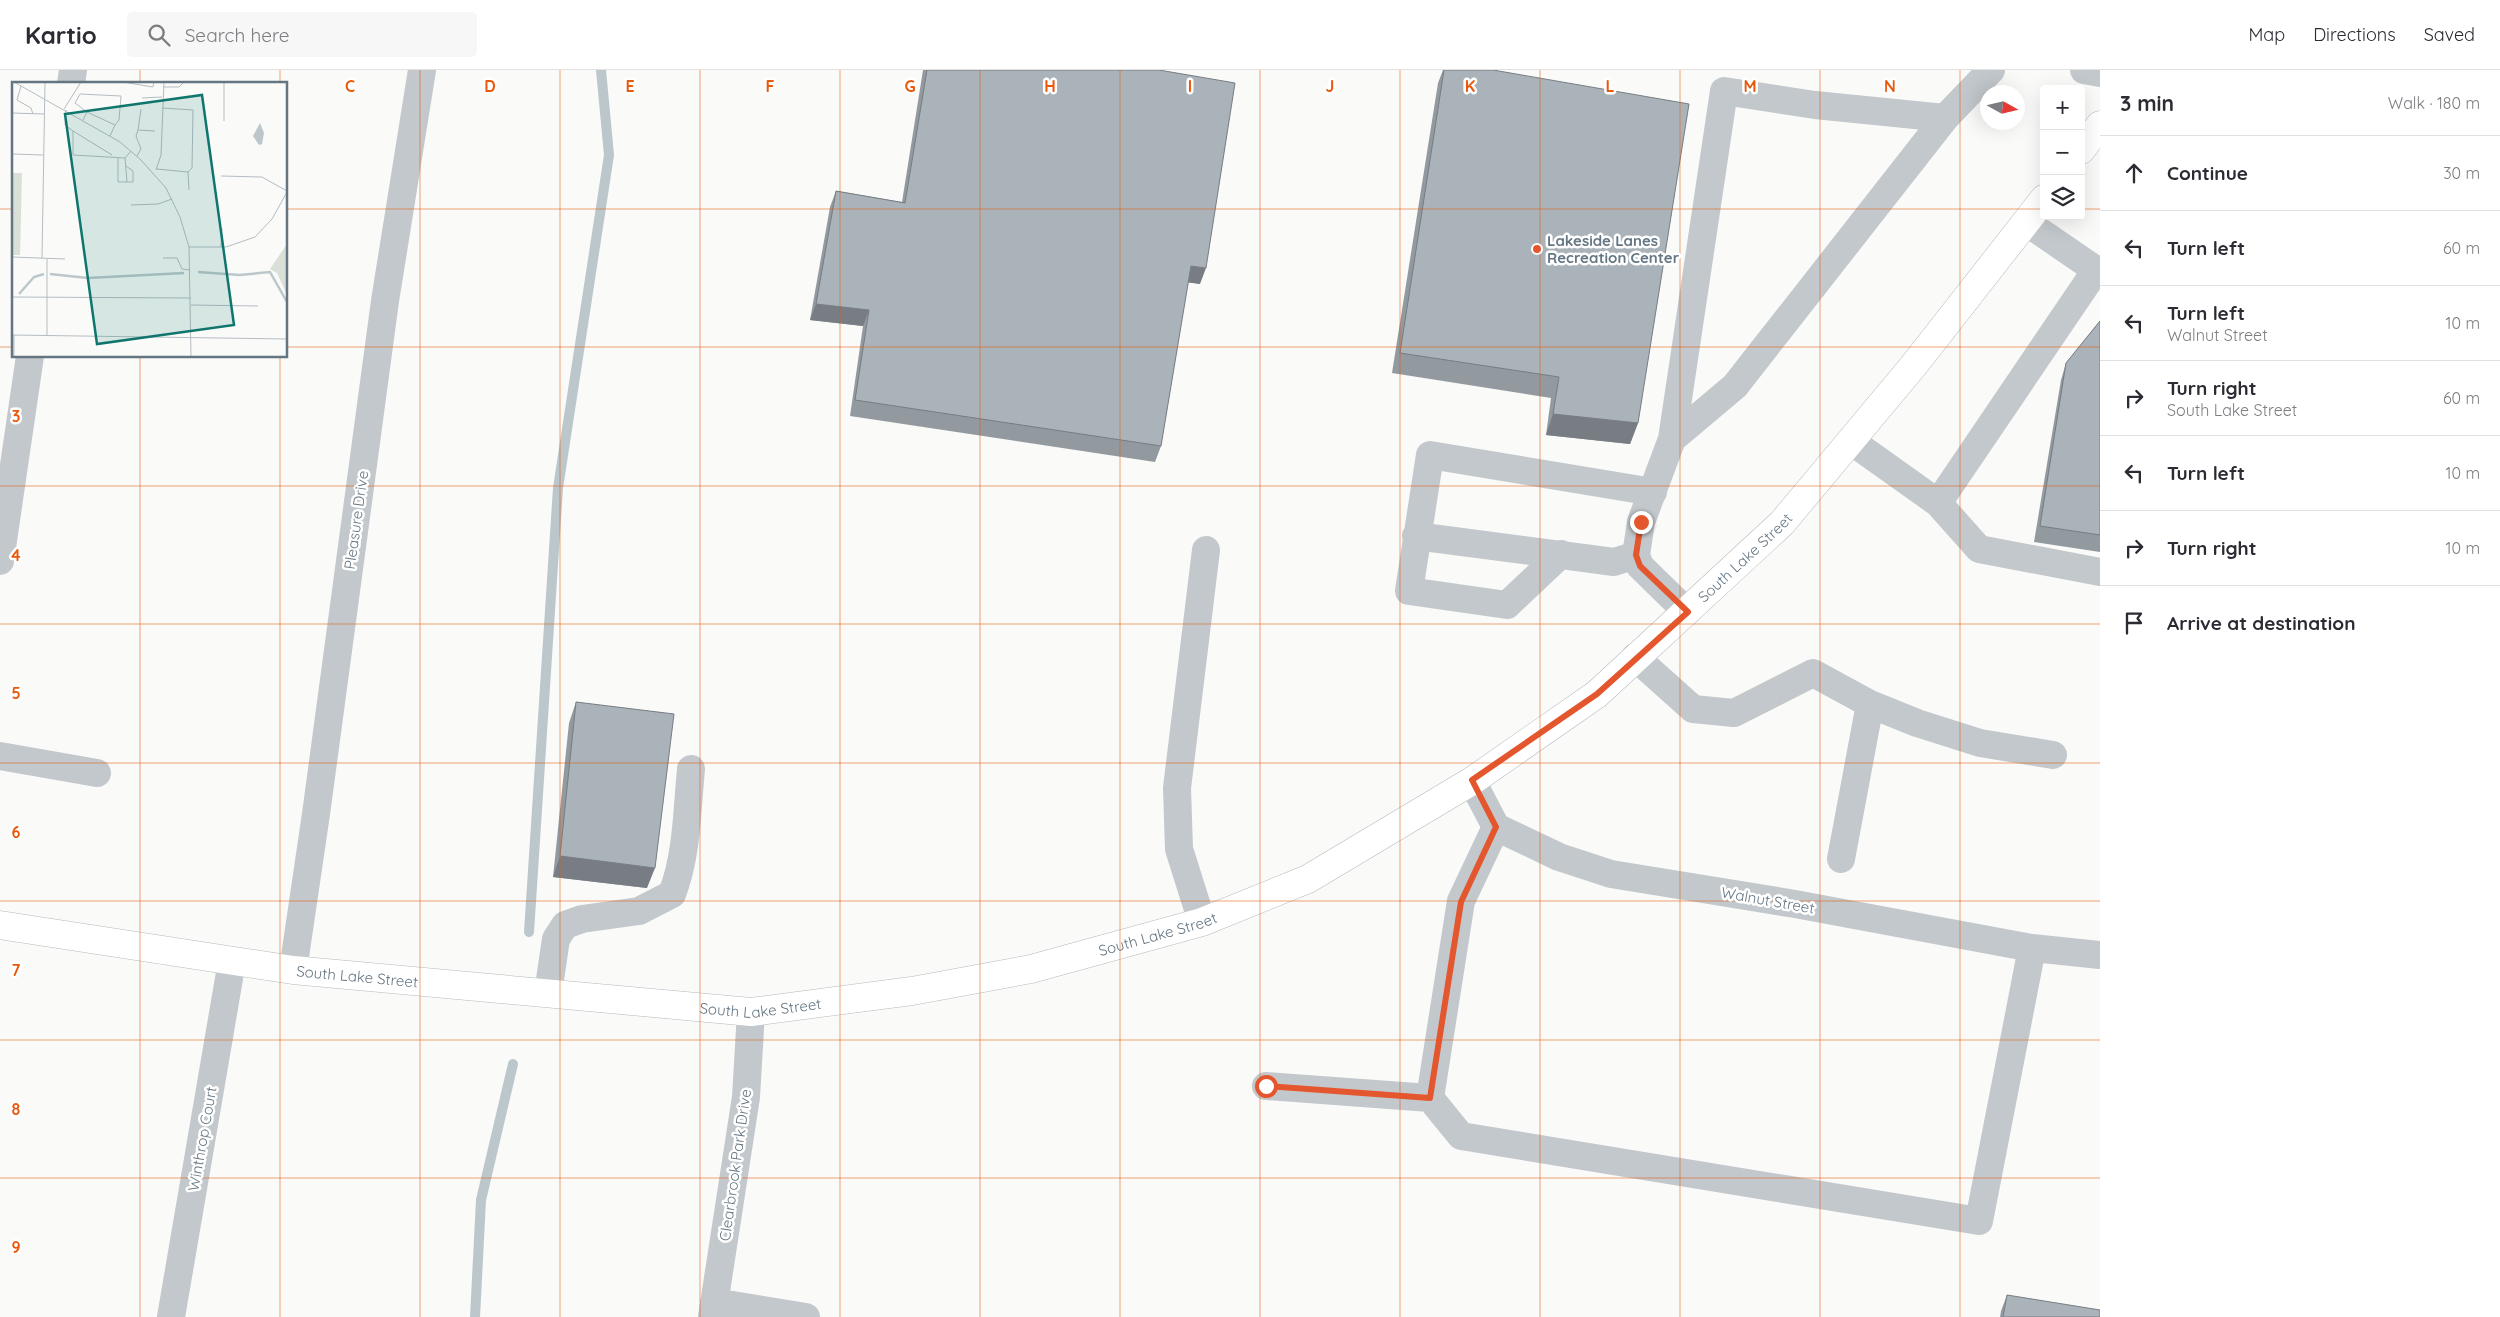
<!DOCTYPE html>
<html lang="en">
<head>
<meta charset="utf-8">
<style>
	:root { --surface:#fff; --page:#f7f7f7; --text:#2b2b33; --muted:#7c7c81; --line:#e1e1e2 }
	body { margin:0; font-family:Quicksand,sans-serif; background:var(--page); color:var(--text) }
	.controls { position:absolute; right:15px; top:15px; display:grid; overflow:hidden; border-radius:5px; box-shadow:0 5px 20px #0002 }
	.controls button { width:45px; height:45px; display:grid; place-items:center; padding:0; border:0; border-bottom:1px solid var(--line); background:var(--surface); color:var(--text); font:25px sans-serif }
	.compass { position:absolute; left:1980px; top:15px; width:45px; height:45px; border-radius:50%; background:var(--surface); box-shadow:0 5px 20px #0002; rotate:98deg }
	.stop { position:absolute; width:15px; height:15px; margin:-11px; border:4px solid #e4572e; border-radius:50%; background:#fff }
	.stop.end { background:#e4572e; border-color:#fff; box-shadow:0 1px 5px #0008 }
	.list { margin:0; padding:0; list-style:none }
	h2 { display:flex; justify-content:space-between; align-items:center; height:65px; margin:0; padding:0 20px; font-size:21px }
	h2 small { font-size:16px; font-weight:400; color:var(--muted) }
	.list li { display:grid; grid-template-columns:32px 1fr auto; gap:15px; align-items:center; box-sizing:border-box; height:75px; padding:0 20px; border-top:1px solid var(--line) }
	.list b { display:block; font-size:19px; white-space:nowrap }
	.list p { margin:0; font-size:16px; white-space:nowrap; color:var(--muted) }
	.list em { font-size:16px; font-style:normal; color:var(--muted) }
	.icon { flex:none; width:28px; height:28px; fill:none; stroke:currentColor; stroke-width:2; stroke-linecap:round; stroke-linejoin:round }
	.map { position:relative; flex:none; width:2100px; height:1247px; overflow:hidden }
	header { display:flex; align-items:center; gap:30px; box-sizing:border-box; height:70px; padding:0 25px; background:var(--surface); border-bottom:1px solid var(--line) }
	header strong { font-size:24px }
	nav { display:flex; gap:28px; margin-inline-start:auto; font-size:18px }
	.search { width:350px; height:45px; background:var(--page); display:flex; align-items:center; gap:12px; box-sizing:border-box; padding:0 18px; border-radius:5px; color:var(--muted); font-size:19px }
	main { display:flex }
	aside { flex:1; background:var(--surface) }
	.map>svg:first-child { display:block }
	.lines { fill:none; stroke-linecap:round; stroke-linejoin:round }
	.stream { stroke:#bbc7cb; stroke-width:10 }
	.major-casing { stroke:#b5babe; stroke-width:29 }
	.minor { stroke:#c3c8cc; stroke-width:28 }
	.major { stroke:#fff; stroke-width:28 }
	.wall { fill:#929a9f }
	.shaded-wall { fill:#777d82 }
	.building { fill:#aab3b9; stroke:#777d82 }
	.route { stroke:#e4572e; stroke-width:6 }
	.grid { fill:none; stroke:#e8590c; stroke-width:1; stroke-opacity:0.55 }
	.poi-dot { fill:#e4572e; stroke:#fff; stroke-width:2 }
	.labels { text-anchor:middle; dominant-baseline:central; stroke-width:5; stroke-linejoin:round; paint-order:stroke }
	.poi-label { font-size:15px; font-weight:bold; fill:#657683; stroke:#fff; text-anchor:start }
	.street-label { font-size:15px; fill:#657683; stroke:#fff }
	.inset-river { fill:none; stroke:#bbc7cb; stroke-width:2.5 }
	.inset-road { fill:none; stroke:#b5bdc2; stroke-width:1 }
	.view { fill:#0f766e; fill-opacity:0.15; stroke:#0f766e; stroke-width:2.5 }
	.inset-edge { fill:none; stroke:#657683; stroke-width:2.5 }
	.grid-label { font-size:16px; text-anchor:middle; font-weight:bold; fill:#e8590c; stroke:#fff; stroke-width:5; stroke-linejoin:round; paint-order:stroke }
</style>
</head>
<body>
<header>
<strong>Kartio</strong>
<div class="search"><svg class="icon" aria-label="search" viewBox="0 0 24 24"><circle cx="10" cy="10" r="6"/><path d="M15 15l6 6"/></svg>Search here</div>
<nav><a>Map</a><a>Directions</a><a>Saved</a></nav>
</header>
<main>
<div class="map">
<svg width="2100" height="1247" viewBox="0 0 2100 1247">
	<rect width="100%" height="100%" fill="#fafaf8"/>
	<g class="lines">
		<path class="stream" d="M529 862 558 418 609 85 601 0
			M475 1247 481 1130 513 994"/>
		<g class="major-casing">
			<g id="major">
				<path d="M2081 80 2100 55"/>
				<path id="s1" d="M0 855 293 900 751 942 912 921 1031 899 1202 852 1308 809 1472 711 1597 624 1782 453 1914 295 2044 129"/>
			</g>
		</g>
		<path class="minor" d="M2084 0 2100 3
			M71 14 73 0
			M1945 48 1991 0
			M1672 369 1735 316 1945 48 1815 35 1724 21 1672 369 1641 452 1636 485 1640 496 1687 542
			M1851 371 1938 433 2096 200 2026 152
			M1938 433 1979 479 2100 502
			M1416 466 1614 492 1636 485
			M1561 484 1507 535 1409 521 1430 385 1653 422
			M0 491 30 286
			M1635 587 1693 639 1734 643 1813 603 1870 634 1841 789
			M1870 634 1917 653 1980 673 2053 685
			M0 686 97 703
			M1472 711 1496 757 1559 787 1611 804 1795 834 2032 878 2100 885
			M1496 757 1461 831 1430 1028 1461 1066 1979 1151 2032 878
			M1202 852 1179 779 1177 718 1206 480
			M293 900 316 744 385 231 422 0
			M548 923 556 869 565 855 582 849 639 841 672 824C687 786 687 740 691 699
			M1266 1016 1430 1028
			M714 1232 806 1247
			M171 1247 232 891
			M712 1247 746 1027 751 942"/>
		<use href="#major" class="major"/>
	</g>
	<path class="wall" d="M923 0H1159L1200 214 1188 212 1161 376 1155 392 850 346 863 256 810 250 830 137 836 121 902 132Z
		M1443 0H1493L1638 353 1630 374 1546 365 1551 328 1392 303 1438 13Z
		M2100 251V482L2034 472 2061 310 2066 293Z
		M576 632 647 818 553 807 569 653Z
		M2007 1225 2100 1247H2000L2001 1241Z"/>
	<path class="shaded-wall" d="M1191 196 1206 198 1200 214 1185 212Z
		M816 234 869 240 863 256 810 250Z
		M1553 344 1638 353 1630 374 1546 365Z
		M560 786 655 798 647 818 553 807Z"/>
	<path class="building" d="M927 0H1159L1235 13 1206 198 1191 196 1161 376 855 330 869 240 816 234 836 121 905 133Z
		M1444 0H1493L1689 34 1638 353 1553 344 1559 307 1400 283Z
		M2100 251V465L2040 456 2066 293Z
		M576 632 674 644 655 798 560 786Z
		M2007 1225 2100 1240V1247H2003Z"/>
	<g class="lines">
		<path class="route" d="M1266 1016 1430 1028 1461 832 1496 757 1472 710 1597 624 1688 542 1640 496 1636 485 1641 452"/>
	</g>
	<path class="grid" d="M140 0V14M280 0V14M420 0V1247M560 0V1247M700 0V1247M840 0V1247M980 0V1247M1120 0V1247M1260 0V1247M1400 0V1247M1540 0V1247M1680 0V1247M1820 0V1247M1960 0V1247M0 139H14M286 139H2044M2081 139H2100M0 277H14M286 277H2100M140 286V1247M280 286V1247M0 416H2100M0 554H2100M0 693H2100M0 831H2100M0 970H2100M0 1108H2100"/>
	<circle class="poi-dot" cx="1537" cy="179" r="5"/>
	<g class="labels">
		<g class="poi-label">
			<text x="1547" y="170">Lakeside Lanes<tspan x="1547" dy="17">Recreation Center</tspan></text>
		</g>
		<g class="street-label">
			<text transform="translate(356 450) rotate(-82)">Pleasure Drive</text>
			<text stroke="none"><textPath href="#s1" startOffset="1876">South Lake Street</textPath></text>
			<text transform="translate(1768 830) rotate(10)">Walnut Street</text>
			<text stroke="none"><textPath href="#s1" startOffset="1171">South Lake Street</textPath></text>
			<text stroke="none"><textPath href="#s1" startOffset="361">South Lake Street</textPath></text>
			<text stroke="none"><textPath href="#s1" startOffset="766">South Lake Street</textPath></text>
			<text transform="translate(202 1069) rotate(-80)">Winthrop Court</text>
			<text transform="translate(735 1095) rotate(-82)">Clearbrook Park Drive</text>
		</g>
	</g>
	<g transform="translate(12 12)">
		<rect width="275" height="275" fill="#fafaf8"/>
		<path d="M0 91H10L8 173H0ZM275 162V213L265 191 258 187Z" fill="#dadfd7"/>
		<path d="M248 41 252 51 250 62 247 63 241 54Z" fill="#bbc7cb"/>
		<path class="inset-river" d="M186 190 228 193 258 190 275 220M38 192 76 196 172 191M7 212 22 195 32 192"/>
		<path class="inset-road" d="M2 0 108 60 129 78 154 106 168 135 177 165 179 275M111 0 141 5 142 0M9 4 5 18 19 26 21 32M151 5H167L172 0M130 16 150 15M52 27 69 0M54 28 53 43 61 49M75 30 63 21 68 12 109 14 107 38 103 43M0 31 32 32M71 38 75 30 103 43 98 54M212 39V0M126 48 129 27M0 72 32 73M100 73 61 49V73L113 76 119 69M125 74 129 67 124 54 126 48 143 49M106 75V100H121V89L114 84M113 76 115 100M145 87 176 90 180 86 181 28 150 26M144 88 149 73 152 0M176 90 177 108M209 94 250 95 275 109M119 123 146 122 160 117M177 165H214L243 155 260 137 275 110M209 165 210 146M0 175 53 177M30 176 33 0M151 176H165L170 187 178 188M35 177V253M0 215 179 216M179 223 246 224M0 253 275 257M2 275V253"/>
		<path class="view" d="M190 13 222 243 85 262 53 32Z"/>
		<rect width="275" height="275" class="inset-edge"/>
	</g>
	<g class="grid-label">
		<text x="350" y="22">C</text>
		<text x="490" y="22">D</text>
		<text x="630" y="22">E</text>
		<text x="770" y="22">F</text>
		<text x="910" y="22">G</text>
		<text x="1050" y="22">H</text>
		<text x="1190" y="22">I</text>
		<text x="1330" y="22">J</text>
		<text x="1470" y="22">K</text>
		<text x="1610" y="22">L</text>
		<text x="1750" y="22">M</text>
		<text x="1890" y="22">N</text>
		<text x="16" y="352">3</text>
		<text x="16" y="491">4</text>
		<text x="16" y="629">5</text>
		<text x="16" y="768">6</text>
		<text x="16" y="906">7</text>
		<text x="16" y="1045">8</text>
		<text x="16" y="1183">9</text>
	</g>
</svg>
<div class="controls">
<button>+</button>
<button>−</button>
<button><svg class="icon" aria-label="layers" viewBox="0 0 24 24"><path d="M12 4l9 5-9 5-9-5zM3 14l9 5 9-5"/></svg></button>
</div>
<svg class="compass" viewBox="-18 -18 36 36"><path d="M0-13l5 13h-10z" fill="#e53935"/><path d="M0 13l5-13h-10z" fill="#7c7c81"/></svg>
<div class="stop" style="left:1266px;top:1016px"></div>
<div class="stop end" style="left:1641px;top:452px"></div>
</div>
<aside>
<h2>3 min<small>Walk · 180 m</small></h2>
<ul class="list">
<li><svg class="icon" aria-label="ahead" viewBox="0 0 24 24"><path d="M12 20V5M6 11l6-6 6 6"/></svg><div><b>Continue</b></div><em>30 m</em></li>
<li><svg class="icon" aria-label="left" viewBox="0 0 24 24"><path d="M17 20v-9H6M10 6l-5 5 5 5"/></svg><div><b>Turn left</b></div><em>60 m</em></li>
<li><svg class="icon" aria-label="left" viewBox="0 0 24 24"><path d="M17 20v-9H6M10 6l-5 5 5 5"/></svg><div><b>Turn left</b><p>Walnut Street</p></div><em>10 m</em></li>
<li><svg class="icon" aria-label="right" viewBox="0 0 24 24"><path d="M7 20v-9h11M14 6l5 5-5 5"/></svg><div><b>Turn right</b><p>South Lake Street</p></div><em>60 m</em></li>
<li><svg class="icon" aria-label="left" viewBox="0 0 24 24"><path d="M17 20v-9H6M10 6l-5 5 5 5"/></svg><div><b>Turn left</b></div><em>10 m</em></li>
<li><svg class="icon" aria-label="right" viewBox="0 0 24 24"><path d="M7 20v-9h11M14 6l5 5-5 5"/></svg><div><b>Turn right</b></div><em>10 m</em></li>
<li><svg class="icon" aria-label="arrive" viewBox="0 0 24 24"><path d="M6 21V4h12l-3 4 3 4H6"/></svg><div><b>Arrive at destination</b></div></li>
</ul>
</aside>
</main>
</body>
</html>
